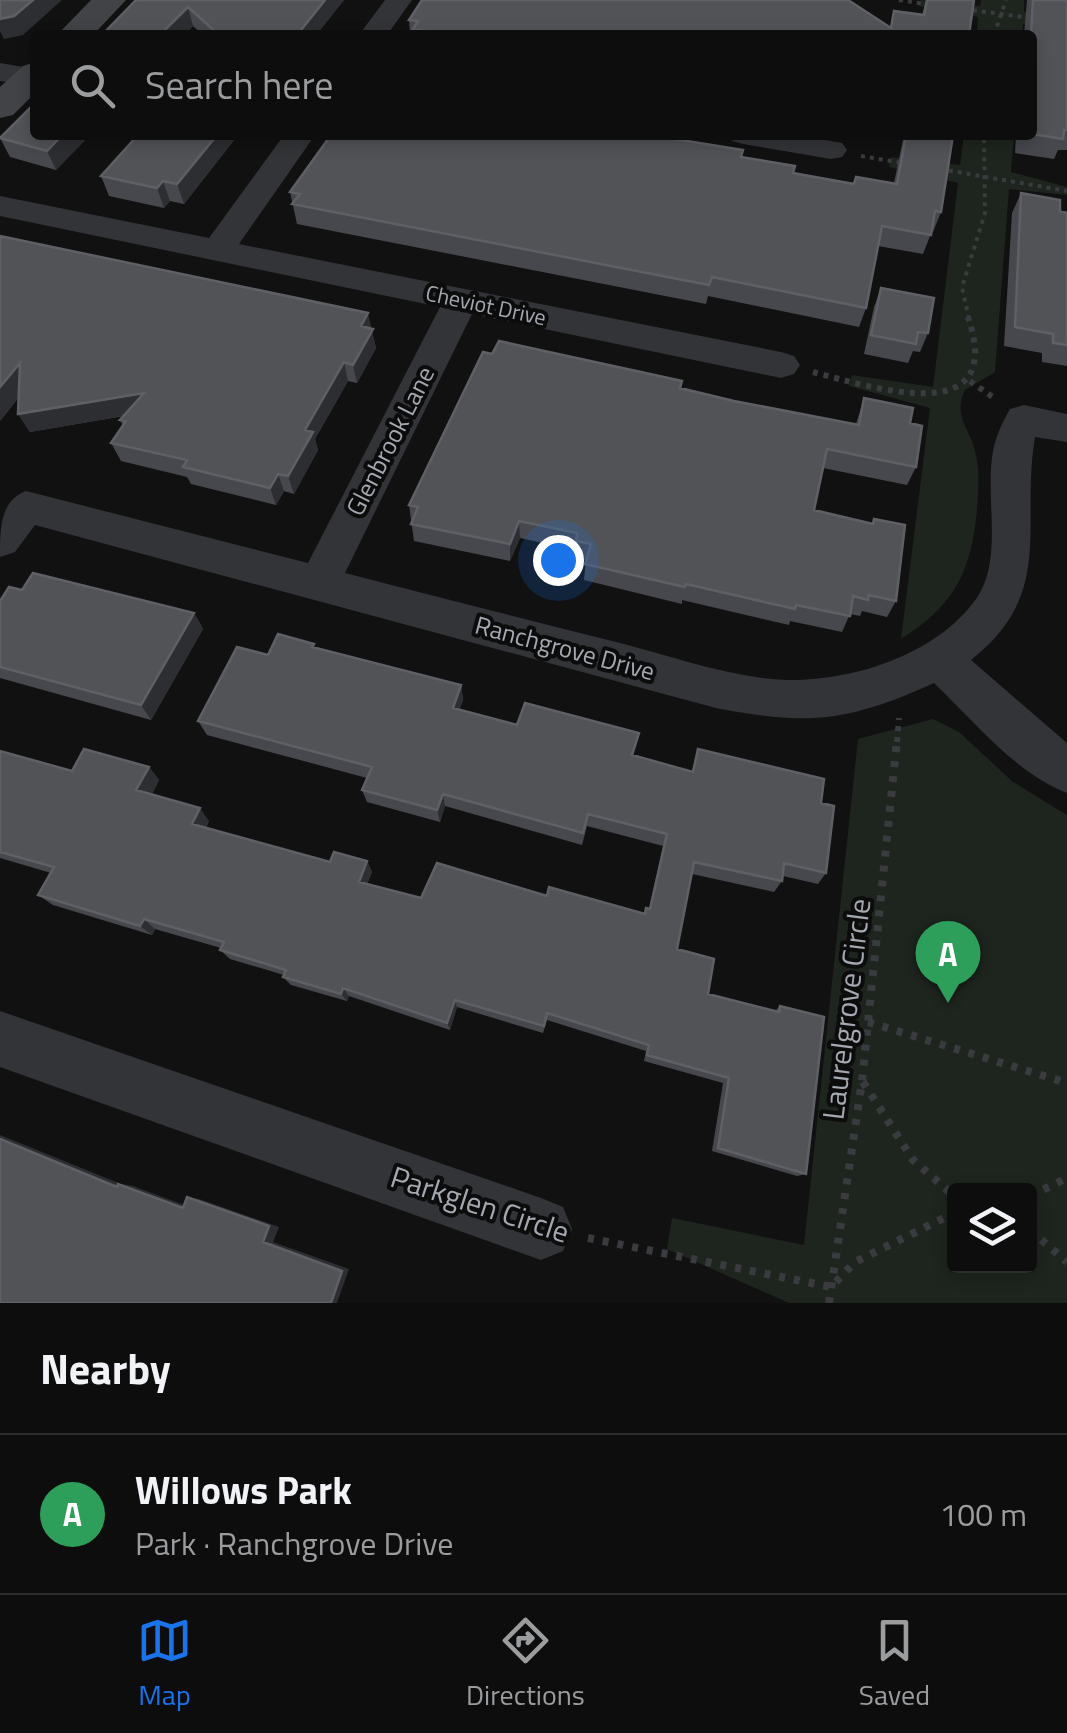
<!DOCTYPE html>
<html lang="en">
<head>
<meta charset="utf-8">
<style>
	:root { --surface:#0d0d0e; --page:#161617; --text:#f1f3f6; --muted:#9a9c9e; --line:#2d2d2e; --accent:#1a73e8 }
	body { margin:0; font-family:"Titillium Web",sans-serif; background:var(--page); color:var(--text) }
	.controls { position:absolute; right:30px; bottom:30px; display:grid; overflow:hidden; border-radius:10px; box-shadow:0 5px 15px #0003 }
	.controls button { width:90px; height:90px; display:grid; place-items:center; padding:0; border:0; border-bottom:2px solid var(--line); background:var(--surface); color:var(--text); font:50px sans-serif }
	.you { position:absolute; left:558px; top:560px; width:35px; height:35px; margin:-25px; border:8px solid #fff; border-radius:50%; background:#1a73e8; box-shadow:0 0 0 15px #1a73e833 }
	.badge { display:grid; place-items:center; width:65px; height:65px; border-radius:50%; background:var(--accent); color:#fff; font-size:32px; font-weight:700 }
	.pin { position:absolute; translate:-50% -82px; filter:drop-shadow(0 2px 5px #0008) }
	.pin::after { content:''; position:absolute; top:52px; width:35px; height:30px; background:inherit; clip-path:polygon(0 0,100% 0,50% 100%) }
	.list { margin:0; padding:0; list-style:none }
	h2 { display:flex; justify-content:space-between; align-items:center; height:130px; margin:0; padding:0 40px; font-size:42px }
	h2 small { font-size:32px; font-weight:400; color:var(--muted) }
	.list li { display:grid; grid-template-columns:65px 1fr auto; gap:30px; align-items:center; box-sizing:border-box; height:160px; padding:0 40px; border-top:2px solid var(--line) }
	.list b { display:block; font-size:38px; white-space:nowrap }
	.list p { margin:0; font-size:32px; white-space:nowrap; color:var(--muted) }
	.list em { font-size:32px; font-style:normal; color:var(--muted) }
	.icon { flex:none; width:55px; height:55px; fill:none; stroke:currentColor; stroke-width:2; stroke-linecap:round; stroke-linejoin:round }
	.map { position:relative; flex:none; width:1067px; height:1303px; overflow:hidden }
	.search { position:absolute; background:var(--surface); box-shadow:0 5px 15px #0003; left:30px; right:30px; top:30px; height:110px; display:flex; align-items:center; gap:25px; box-sizing:border-box; padding:0 35px; border-radius:10px; color:var(--muted); font-size:38px }
	.sheet { height:290px; background:var(--surface) }
	nav { display:flex; justify-content:space-around; align-items:center; box-sizing:border-box; height:140px; border-top:2px solid var(--line); background:var(--surface); font-size:28px; color:var(--muted) }
	nav a { display:grid; justify-items:center; gap:5px }
	nav .on { color:var(--accent) }
	.map>svg:first-child { display:block }
	.green { fill:#1e251e; fill-rule:evenodd }
	.lines { fill:none; stroke-linecap:round; stroke-linejoin:round }
	.path-far2 { stroke:#393b3e; stroke-width:4; stroke-dasharray:4 5; stroke-linecap:butt }
	.path-far1 { stroke:#393b3e; stroke-width:6; stroke-dasharray:5 6; stroke-linecap:butt }
	.path { stroke:#393b3e; stroke-width:8; stroke-dasharray:6 9; stroke-linecap:butt }
	.street { fill:#333437; fill-rule:evenodd }
	.secondary { fill:#414347; fill-rule:evenodd }
	.wall { fill:#47484d }
	.shaded-wall { fill:#2d2e31 }
	.building { fill:#515357; stroke:#5e6065; stroke-width:2.5 }
	.labels { text-anchor:middle; dominant-baseline:central; stroke-width:8; stroke-linejoin:round; paint-order:stroke }
	.far-street-label { font-size:22px; fill:#a4a9b1; stroke:#0c0c0d }
	.street-label { font-size:25px; fill:#a4a9b1; stroke:#0c0c0d }
	.near-street-label { font-size:30px; fill:#a4a9b1; stroke:#0c0c0d }
</style>
</head>
<body>
<div class="map">
<svg width="1067" height="1303" viewBox="0 0 1067 1303">
	<rect width="100%" height="100%" fill="#111112"/>
	<path class="green" d="M921 0 980 6 981 0H1024V12L1067 20V28L1023 24 1022 35H977L978 17 919 6Z
		M964 135H1014L1011 172 1067 187V195L1009 189 995 372 965 390C952 417 971 429 976 455 980 473 978 493 977 510 971 572 955 605 901 639L930 408 849 386 852 375 933 387 958 183 889 167 891 157 960 165Z
		M933 719 959 732 1013 782 1067 815V1303H789L667 1249 672 1218 804 1245 858 739ZM1030 1190V1266H954V1190Z"/>
	<g class="lines">
		<path class="path-far2" d="M899 0 932 5
			M964 9 1031 18
			M994 35 1006 0
			M861 156 903 163
			M940 169 1067 191
			M969 319 962 287 985 213 984 135"/>
		<path class="path-far1" d="M813 372C874 388 1007 431 968 317
			M970 381 997 400
			M897 742 899 718"/>
		<path class="path" d="M868 1022 1067 1083
			M863 1082 913 1160 954 1196
			M1030 1196 1067 1178
			M1030 1230 1067 1262
			M588 1238 831 1287 855 1262 954 1213
			M829 1303 862 1081 897 740"/>
		<path class="street" d="M385 0H412L387 35H359Z
			M0 63 35 69V85L0 81Z
			M284 135H315L239 244 781 352 794 356 800 365 794 374 781 378 472 314 345 573C438 597 531 621 624 644 677 658 733 678 787 680 853 681 936 655 976 599 1003 561 986 502 992 458 994 440 1001 425 1010 409L1024 405 1067 414V442L1035 437C1020 527 1056 593 971 660L1067 743V793C1015 773 974 721 934 683 848 722 808 726 716 708L35 525 15 552 0 557C0 528 0 501 26 491L308 563 440 307 0 216V196L209 238Z
			M728 135H797L842 143 847 150 842 157 831 159 743 144 732 141Z
			M0 1011 541 1198 563 1207 572 1229 563 1251 541 1260 0 1067Z"/>
		<path class="secondary" d="M91 0H126L93 35H57Z
			M35 62V93L13 115 0 118V87L23 66Z"/>
	</g>
	<path class="wall" d="M136 0H344L316 35H203L193 26 185 35H102Z
		M926 0H974L969 35H410L409 20 890 27 894 11 922 15Z
		M1027 0H1067V150H1058L1054 159 1015 153 1016 135H1032V35H1024Z
		M35 135H90L56 170 10 157 0 138Z
		M238 135 184 204 170 201 164 208 109 196 101 176Z
		M904 135H953L941 212 933 232 932 231 923 254 878 246 866 308 859 327 708 296 706 304 297 224 290 192 742 157 793 173 854 183H894Z
		M1021 193 1067 213V366L1042 362V353L1004 346 1012 213Z
		M0 236 371 328 376 348 357 383 348 381 315 439 318 450 294 494 284 491 276 505 191 484 187 477 121 461 111 443 123 426 120 420 124 416 30 432 18 414 19 397 0 421Z
		M881 288 928 333 920 352 913 351 908 363 864 354 874 307Z
		M680 388 734 401 856 424 864 398 910 423 916 467 907 485 823 468 814 510 872 524 874 519 896 601 887 617 862 611 860 616 850 614 842 632 790 621 789 625 682 600V604L584 580 586 560 575 558V550L520 538 510 561 414 541 409 505Z
		M22 590 194 613 203 629 151 720 0 678V601Z
		M314 644 315 648 461 685 463 700 459 710 692 771 698 749 821 803 826 873 818 884 783 876 782 881 774 892 692 874 677 949 708 994 775 1011 780 1006 806 1174 797 1176 712 1151 723 1083 644 1061 646 1051 547 1020 543 1033 457 1007 450 1030 349 996 347 1001 291 985 283 977 284 975 230 959 220 950 221 948 155 929 152 935 53 905 38 895 51 873 0 858V751L72 771 149 767 159 780 152 794 209 821 206 828 330 862 367 861 372 872 367 884 421 898 547 896 644 914 649 909 663 846 587 826 582 845 445 806 440 822 367 802 362 790 367 778 207 735 198 721 268 655Z"/>
	<path class="shaded-wall" d="M33 0H62L23 35 4 39 0 31V19Z
		M325 0H344L316 35H297Z
		M188 7 193 26 185 35H160Z
		M62 135H90L56 170 47 151Z
		M217 135H238L184 204 177 184Z
		M163 181 170 201 164 208 157 188Z
		M368 313 376 348 357 383 353 365 361 326Z
		M344 362 348 381 315 439 318 450 294 494 288 476 305 430Z
		M20 363 31 382 0 421V387Z
		M144 393 152 411 30 432 18 414Z
		M278 474 284 491 276 505 270 488Z
		M519 521 520 538 510 561V544Z
		M194 613 203 629 151 720 141 705Z
		M461 685 463 700 455 722 453 708Z
		M149 767 159 780 148 802 136 790Z
		M443 794 445 806 440 822 437 810Z
		M200 808 209 821 202 836 192 824Z
		M367 861 372 872 364 892 359 882Z
		M144 919 155 929 152 935 140 926Z
		M343 988 349 996 347 1001 341 994Z
		M455 1000 457 1007 450 1030 447 1023Z
		M0 1135 121 1184 133 1186 195 1209 183 1208 117 1187 0 1139Z
		M187 1197 199 1199 279 1227 273 1242 349 1269 337 1303H331L263 1242Z"/>
	<path class="building" d="M0 0H33L14 16 0 19Z
		M136 0H325L297 35H219L188 7 160 35H102Z
		M422 0H848L891 28 894 11 924 15 927 0H974L969 35H450L413 29 418 21 409 20Z
		M1033 0H1067V130H1064L1063 139 1032 134V35H1031Z
		M35 103V135H62L47 151 0 138Z
		M138 135H217L177 184 163 181 157 188 101 176Z
		M331 135H650L743 150 741 157 795 166 793 173 854 184 856 177 897 184 906 135H953L941 212 935 211 931 235 882 226 866 308 712 277 709 285 292 204 300 194 290 192Z
		M1021 193 1060 200V211L1067 213V345L1053 343V334L1015 327Z
		M0 236 368 313 361 326 373 329 353 365 344 362 305 430 313 432 288 476 278 474 270 488 183 467 187 460 111 443 126 421 120 420 144 393 18 414 20 363 0 387Z
		M881 288 934 298 928 333 918 332 916 344 871 335Z
		M499 341 682 381 680 388 734 401 859 425 864 398 913 408 910 423 922 426 916 467 827 449 814 510 873 524 874 519 905 525 896 601 869 595 868 600 853 596 850 616 796 605 795 609 686 584 685 587 585 564 591 544 576 541 577 533 519 521 510 544 411 524 418 507 409 505 483 352 492 354Z
		M33 573 194 613 141 705 0 667V601L9 587 22 590Z
		M278 634 314 644 312 647 461 685 453 708 517 725 525 703 639 733 632 755 693 772 698 749 824 779 821 803 834 806 826 873 784 863 782 881 694 862 677 949 714 959 708 994 779 1012 780 1006 824 1017 806 1174 718 1148 729 1078 647 1055 649 1045 547 1013 544 1026 455 1000 447 1023 343 988 341 994 283 977 286 970 220 950 224 942 144 919 140 926 38 895 54 867 0 852V751L72 771 84 749 149 767 136 790 200 808 192 824 330 862 334 852 367 861 359 882 421 898 437 863 547 896 549 887 645 914 646 908 650 909 667 834 588 814 583 833 443 794 437 810 362 790 372 767 198 721 237 647 268 655Z
		M0 1139 117 1187 118 1184 183 1208 187 1197 269 1226 263 1242 342 1271 331 1303H0Z"/>
	<g class="labels">
		<g class="far-street-label">
			<text transform="translate(486 305) rotate(12)">Cheviot Drive</text>
		</g>
		<g class="street-label">
			<text transform="translate(390 441) rotate(-63)">Glenbrook Lane</text>
			<text transform="translate(565 648) rotate(15)">Ranchgrove Drive</text>
		</g>
		<g class="near-street-label">
			<text transform="translate(846 1009) rotate(-83)">Laurelgrove Circle</text>
			<text transform="translate(480 1204) rotate(18)">Parkglen Circle</text>
		</g>
	</g>
</svg>
<div class="controls">
<button><svg class="icon" aria-label="layers" viewBox="0 0 24 24"><path d="M12 4l9 5-9 5-9-5zM3 14l9 5 9-5"/></svg></button>
</div>
<div class="you"></div>
<div class="pin badge" style="left:948px;top:1003px;background:#2e9e5b">A</div>
<div class="search"><svg class="icon" aria-label="search" viewBox="0 0 24 24"><circle cx="10" cy="10" r="6"/><path d="M15 15l6 6"/></svg>Search here</div>
</div>
<section class="sheet">
<h2>Nearby<small></small></h2>
<ul class="list">
<li><span class="badge" style="background:#2e9e5b">A</span><div><b>Willows Park</b><p>Park · Ranchgrove Drive</p></div><em>100 m</em></li>
</ul>
</section>
<nav>
<a class="on"><svg class="icon" aria-label="map" viewBox="0 0 24 24"><path d="M3 6l6-2 6 2 6-2v14l-6 2-6-2-6 2zM9 4v14M15 6v14"/></svg>Map</a>
<a><svg class="icon" aria-label="directions" viewBox="0 0 24 24"><path d="M12 3l9 9-9 9-9-9zM9 14v-3h6M13 9l2 2-2 2"/></svg>Directions</a>
<a><svg class="icon" aria-label="saved" viewBox="0 0 24 24"><path d="M7 4h10v16l-5-4-5 4z"/></svg>Saved</a>
</nav>
</body>
</html>
